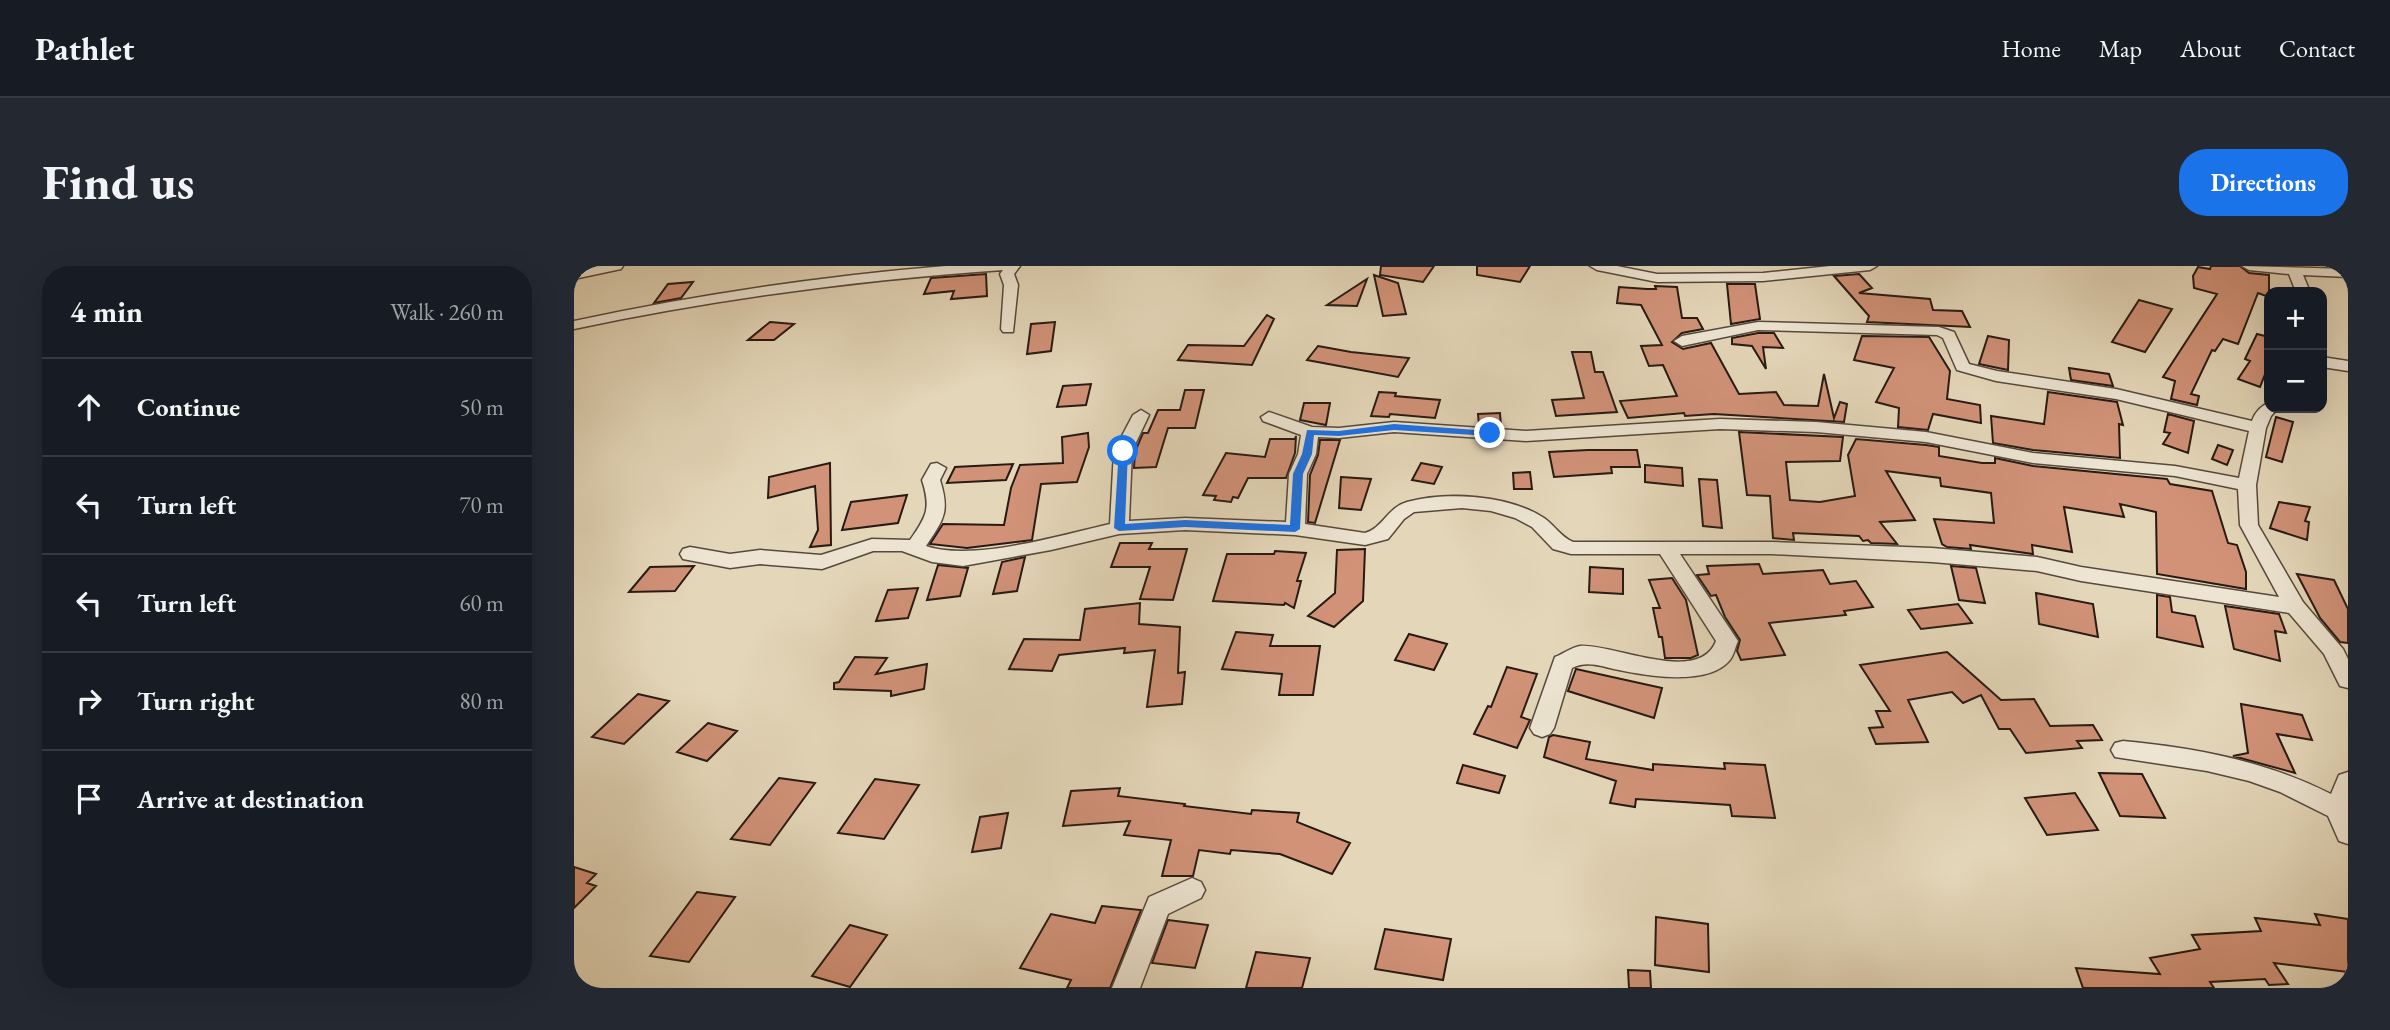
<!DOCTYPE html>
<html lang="en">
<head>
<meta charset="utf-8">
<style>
	:root { --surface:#171b24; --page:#242831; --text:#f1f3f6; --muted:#9ea1a6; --line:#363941; --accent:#1a73e8 }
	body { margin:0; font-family:"EB Garamond",serif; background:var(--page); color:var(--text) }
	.controls { position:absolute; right:21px; top:21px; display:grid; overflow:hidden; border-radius:14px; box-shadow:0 7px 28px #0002 }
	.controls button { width:63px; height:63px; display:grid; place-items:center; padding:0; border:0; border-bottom:2px solid var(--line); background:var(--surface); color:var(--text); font:35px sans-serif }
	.stop { position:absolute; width:21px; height:21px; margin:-16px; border:5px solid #1a73e8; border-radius:50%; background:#fff }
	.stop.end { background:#1a73e8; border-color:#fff; box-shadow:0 2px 7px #0008 }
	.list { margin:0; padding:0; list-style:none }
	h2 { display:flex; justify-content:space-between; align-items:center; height:91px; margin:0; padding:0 28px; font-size:30px }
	h2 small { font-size:23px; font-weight:400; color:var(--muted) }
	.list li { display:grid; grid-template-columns:46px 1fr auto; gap:21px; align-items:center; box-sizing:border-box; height:98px; padding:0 28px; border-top:2px solid var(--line) }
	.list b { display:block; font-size:26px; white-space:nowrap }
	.list em { font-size:23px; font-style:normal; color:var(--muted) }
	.icon { flex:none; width:38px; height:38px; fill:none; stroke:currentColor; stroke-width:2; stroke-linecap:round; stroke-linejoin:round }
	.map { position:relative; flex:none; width:1774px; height:722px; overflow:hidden; border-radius:28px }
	header { display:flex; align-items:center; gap:42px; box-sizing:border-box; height:98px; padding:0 35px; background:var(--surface); border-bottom:2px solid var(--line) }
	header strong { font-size:33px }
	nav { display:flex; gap:38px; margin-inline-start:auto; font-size:24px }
	.intro { display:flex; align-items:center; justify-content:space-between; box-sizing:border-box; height:168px; padding:0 42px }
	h1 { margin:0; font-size:49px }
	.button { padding:18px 32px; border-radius:28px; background:var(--accent); color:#fff; font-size:24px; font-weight:700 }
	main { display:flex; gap:42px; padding:0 42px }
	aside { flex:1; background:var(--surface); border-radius:28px; box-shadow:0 7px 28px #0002 }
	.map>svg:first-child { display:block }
	.building { fill:#d19278; stroke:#271a13; stroke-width:2 }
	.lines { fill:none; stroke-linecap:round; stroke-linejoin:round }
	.street-casing { stroke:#56493c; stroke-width:3 }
	.street { fill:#ede5d2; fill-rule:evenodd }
	.route { fill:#1a73e8 }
</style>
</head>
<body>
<header>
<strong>Pathlet</strong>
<nav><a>Home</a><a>Map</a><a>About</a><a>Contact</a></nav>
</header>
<div class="intro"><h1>Find us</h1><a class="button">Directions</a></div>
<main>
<aside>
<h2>4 min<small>Walk · 260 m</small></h2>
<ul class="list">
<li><svg class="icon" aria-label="ahead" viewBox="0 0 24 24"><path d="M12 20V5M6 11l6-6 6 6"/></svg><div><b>Continue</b></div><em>50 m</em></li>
<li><svg class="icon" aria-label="left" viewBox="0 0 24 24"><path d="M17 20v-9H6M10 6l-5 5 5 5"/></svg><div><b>Turn left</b></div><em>70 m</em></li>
<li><svg class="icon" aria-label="left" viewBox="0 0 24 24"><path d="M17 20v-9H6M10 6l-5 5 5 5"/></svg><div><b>Turn left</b></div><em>60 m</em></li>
<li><svg class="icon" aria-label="right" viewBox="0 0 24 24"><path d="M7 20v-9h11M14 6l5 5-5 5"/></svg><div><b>Turn right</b></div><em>80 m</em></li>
<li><svg class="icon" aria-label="arrive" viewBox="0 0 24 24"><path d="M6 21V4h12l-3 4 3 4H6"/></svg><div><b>Arrive at destination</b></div></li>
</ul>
</aside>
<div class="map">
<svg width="1774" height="722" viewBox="0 0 1774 722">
	<rect width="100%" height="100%" fill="#e4d7b9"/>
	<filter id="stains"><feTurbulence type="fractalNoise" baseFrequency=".00286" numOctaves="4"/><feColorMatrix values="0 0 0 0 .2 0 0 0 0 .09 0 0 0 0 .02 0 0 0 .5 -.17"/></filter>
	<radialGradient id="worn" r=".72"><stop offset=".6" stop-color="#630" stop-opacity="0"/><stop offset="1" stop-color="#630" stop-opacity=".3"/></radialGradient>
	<path class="building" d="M807 0H860L849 16 806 9Z
		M903 0H956L946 16 903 9Z
		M1637 0H1666L1675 7 1695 9V31L1684 27 1664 78 1649 73 1641 85 1638 84 1617 128 1625 130 1623 139 1597 133 1601 115 1589 111 1643 28 1620 22 1619 10 1624 1 1636 3Z
		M412 8 413 30 377 33 380 25 350 28 357 12Z
		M1285 8 1298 22 1285 27 1356 33 1359 44 1388 45 1396 61 1293 56 1295 50 1260 10Z
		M800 9 824 17 832 48 809 50Z
		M793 13 783 40 753 39Z
		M119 16 107 32 80 37 94 18Z
		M1153 18H1181L1186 53 1157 58Z
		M1081 20 1103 21 1108 52H1123L1129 63 1108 67 1098 76 1109 83 1137 77 1165 128 1202 126 1210 139 1244 140 1250 108 1260 152 1266 136 1273 138 1270 156 1140 148 1111 150 1110 147 1054 152 1046 135 1103 130 1089 99 1075 100 1067 80 1088 79 1067 39 1043 37 1045 21 1073 23H1082Z
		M1565 34 1598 43 1571 86 1538 76Z
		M693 49 700 53 678 99 604 94 614 79 670 80Z
		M196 56 220 58 200 74H174Z
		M481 56 477 85 453 88 457 58Z
		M1184 67H1200L1209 82 1189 81 1192 103 1178 80 1158 78V72Z
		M1683 68 1695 71V98L1686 121 1664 113 1676 95 1671 93Z
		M1288 70 1355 71 1376 105 1373 133 1406 139 1407 157 1359 148 1354 164 1324 161 1325 142 1302 136 1320 102 1280 94Z
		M1414 70 1435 74 1434 104 1405 98Z
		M744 80 777 86 835 92 824 111 733 94Z
		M998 86H1017L1021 106H1029L1043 146 982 150 978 134 1010 132Z
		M1495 102 1535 108 1539 120 1497 114Z
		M517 118 512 139 483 141 489 120Z
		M611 124H630L621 162H594L582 201 560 202 561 186 569 167H574L584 144H606Z
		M805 126 822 127 821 130 866 134 861 152 816 148 815 151 797 150Z
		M1474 126 1543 136 1549 159 1545 158 1546 192 1459 184 1419 177 1417 150 1470 158Z
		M730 137H756L752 159 726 154Z
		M926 147 927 161 905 159 904 148Z
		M1594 148 1620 155 1614 187 1589 178 1596 167 1590 166Z
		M1702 151 1719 156 1708 196 1692 191Z
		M1165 166 1269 171 1266 195 1212 196 1216 234 1246 236 1281 230 1274 189 1282 173 1352 179 1365 181V190L1408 197H1421V192L1459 200 1593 213 1596 218 1638 225 1654 277 1663 279 1672 306V323L1583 308 1582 246 1546 238 1550 251 1490 241 1498 286 1458 279 1459 288 1396 279 1397 283 1373 281 1368 278 1360 253 1420 257 1417 227 1367 220 1366 212 1312 205 1341 254 1306 256 1323 278 1297 277 1294 274 1289 275 1285 270 1219 267 1220 274 1199 272 1196 230 1173 229Z
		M514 167 515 181 503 216 467 218 458 274 393 282 356 278 369 258 430 259 437 222 446 199 489 197 488 171Z
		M722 170 721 187 712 212H674L664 232 659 231 657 236 640 234 642 230 629 229 652 187 691 191 696 173H721Z
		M746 174H766L741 257 734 256 736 209 744 189Z
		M1644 179 1659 184 1653 199 1638 193Z
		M1014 184H1063L1066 201H1037L1038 207 980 211 975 186Z
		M256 197 257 279 236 281 244 264 241 220 194 232 195 211Z
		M847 197 868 201 860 218 838 214Z
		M439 198 432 214 373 217 381 201Z
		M1071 199 1108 202 1109 220 1071 216Z
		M956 206 958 223H940L939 207Z
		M767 211 797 213 787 244 765 242Z
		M1125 213 1143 214 1148 262 1129 260Z
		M333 229 324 257 268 264 277 236Z
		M1705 236 1736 241 1731 255 1735 256 1733 274 1696 262Z
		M546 277H578L575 283H613L599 334 566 333 576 301H537Z
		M791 283 789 335 760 361 734 350 761 327 763 284Z
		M701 285 732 287 723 315H727L720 342 711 337 710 339 639 335 653 288H700Z
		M451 291 443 325 419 328 428 296Z
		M1185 298 1189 308 1249 304 1256 318 1282 315 1299 341 1270 345 1272 349 1195 357 1211 389 1167 394 1163 385 1166 374 1151 351 1142 329 1137 330 1123 309 1135 308 1133 300Z
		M364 299 394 302 386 330 353 334Z
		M120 300 101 325 55 326 76 301Z
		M1377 300 1402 302 1411 337 1385 334Z
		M1016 301 1049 303V328L1015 326Z
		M1723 308 1760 314 1774 343V377L1766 376 1746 352Z
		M1098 312 1112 334 1124 389 1117 392H1091L1088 371H1085L1079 342H1086L1075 314Z
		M344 322 334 352 302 355 314 324Z
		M1462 327 1519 338 1524 371 1465 358Z
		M1583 329 1596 331 1598 346 1621 350 1629 381 1583 371Z
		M566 337 565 358 606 361 604 407 611 406 608 438 573 441 581 384 550 387 551 382 485 389 478 405 435 403 450 373 506 374 511 343Z
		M1384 338 1398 357 1347 363 1334 344Z
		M1651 340 1705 348 1712 367 1701 365 1706 395 1660 383Z
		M662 366 699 369 696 380H746L739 429H705L708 408 648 403Z
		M835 368 873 378 860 404 821 394Z
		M1373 386 1427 434 1460 433 1476 460 1519 459 1528 474 1503 475 1508 482 1452 487 1436 463H1425L1407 429 1389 437 1378 426 1334 434 1354 476 1302 478 1295 462 1309 461 1302 445H1316L1286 399Z
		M281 391 313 392 302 408 353 398 350 423 317 430V425L260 423V417L265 416Z
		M933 401 963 408 947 451 956 454 943 482 900 468 914 440 917 441Z
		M1002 403 1088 422 1080 452 994 425Z
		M64 428 95 435 50 478 18 471Z
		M1667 438 1728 449 1738 474 1703 468 1721 507 1659 490 1674 487Z
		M134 457 163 465 133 495 103 486Z
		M979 469 1016 476 1012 493 1079 504V498L1151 503 1150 497 1191 499 1201 552 1158 550 1156 539 1062 533 1061 541 1036 537 1042 515 970 491 975 471Z
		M889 499 931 510 925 527 883 517Z
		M1525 507 1568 508 1591 552 1546 550Z
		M205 512 241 517 196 579 157 573Z
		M301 513 345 519 310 573 264 567Z
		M546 522 544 530 611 538 610 540 677 548 678 544 725 547 723 556 776 577 758 608 706 588 657 584 656 588 625 584 619 610H588L597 574 550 569 556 555 489 560 497 525Z
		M1501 527 1524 564 1473 569 1451 532Z
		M434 547 427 582 398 586 406 551Z
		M0 601 22 608 13 617 22 620 0 642Z
		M123 626 161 631 115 696 76 690Z
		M528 640 567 644 536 722H493L497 714 446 702 477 648 521 657Z
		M1741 648 1774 653V706L1700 697 1714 718 1695 719 1691 713 1636 716 1640 722H1509L1502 702 1586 708 1576 692 1626 683 1618 669 1687 665 1681 652 1746 659Z
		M1082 651 1134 658 1135 706 1081 699Z
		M594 654 634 659 621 702 578 697Z
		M276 659 313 669 276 721 238 710Z
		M811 663 877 673 869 714 801 703Z
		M682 686 736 692 728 722H672Z
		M1054 704 1076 705 1077 722H1055Z"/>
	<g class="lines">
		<g class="street-casing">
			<path id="street" d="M23 0H49L47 3 0 13V5Z
				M372 0H446L440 8 444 19 439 66H429L427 63 430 19 426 8 429 4C284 14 142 33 0 63V55C123 29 247 10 372 0Z
				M1016 0H1043L1083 8 1189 7 1256 0H1303L1296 4 1189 15 1083 16 1023 4Z
				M1668 0 1774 3V11L1729 9 1736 26H1722L1715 8 1675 4Z
				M1184 56 1365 61 1380 66 1395 98 1423 105 1542 123 1678 155C1681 147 1686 140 1695 137V142H1704L1697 150 1692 162 1682 219 1684 259 1729 336 1769 383 1774 393V422L1766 420 1750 388 1715 347 1507 315 1463 305 1358 296 1198 288H1106L1164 375C1161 381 1160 390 1155 395 1133 420 1074 410 1045 404 1028 401 1014 394 998 402L980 462 976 468 968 471 960 468 956 462 981 391C989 388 998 381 1006 380 1038 377 1125 420 1142 375L1086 288H997L979 283 958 261 941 252 917 245 888 242 840 246 830 253 814 273 791 279 721 269 611 264 545 268 477 284 389 300 358 296 328 285H299L248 303 186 298 156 302 109 293 106 288 109 283 116 281 156 288 186 284 247 289 298 273 336 274C353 250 357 242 348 214L357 198 363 197 372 202 366 214C376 246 370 253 352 280 398 296 488 269 536 258L540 185 559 149 567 144 575 149 558 185 555 255 611 252 712 256 715 208 724 188 727 169 689 155 687 151 695 146 738 161 765 162 820 156 952 165 1146 153 1242 156 1352 166 1459 187 1601 200 1665 212 1675 165 1542 133 1422 115 1383 104 1369 72 1363 69 1184 64 1108 80 1100 75 1108 70ZM1146 163 1242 166 1352 176 1459 197 1601 210 1664 223 1666 259 1705 331 1507 301 1463 291 1358 282 1198 276H999C987 271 980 259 970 252 935 229 873 225 833 236 814 241 809 262 791 267L731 258 733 208 742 188 744 171 765 172 820 166 952 175Z
				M1748 91 1774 95V105L1748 101Z
				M1549 475C1623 482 1691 495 1757 528L1765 509 1774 506V578L1765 575 1754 550 1706 526 1675 515 1633 505 1541 491 1537 484 1541 477Z
				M618 612 627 616 631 624 627 632 594 648 566 722H538L575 631Z"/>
		</g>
		<use href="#street" class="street"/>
	</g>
	<path class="route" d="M820 158 916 165 921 167 916 170 820 164 765 170 740 169 738 188 729 208 726 263 721 266 611 261 545 265 540 262 545 183 554 185 551 258 611 254 716 259 719 208 728 188 733 164 765 165Z"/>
	<rect width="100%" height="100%" filter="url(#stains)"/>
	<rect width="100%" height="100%" fill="url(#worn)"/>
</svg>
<div class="controls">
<button>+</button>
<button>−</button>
</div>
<div class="stop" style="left:549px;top:185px"></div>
<div class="stop end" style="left:916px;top:167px"></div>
</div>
</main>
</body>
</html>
